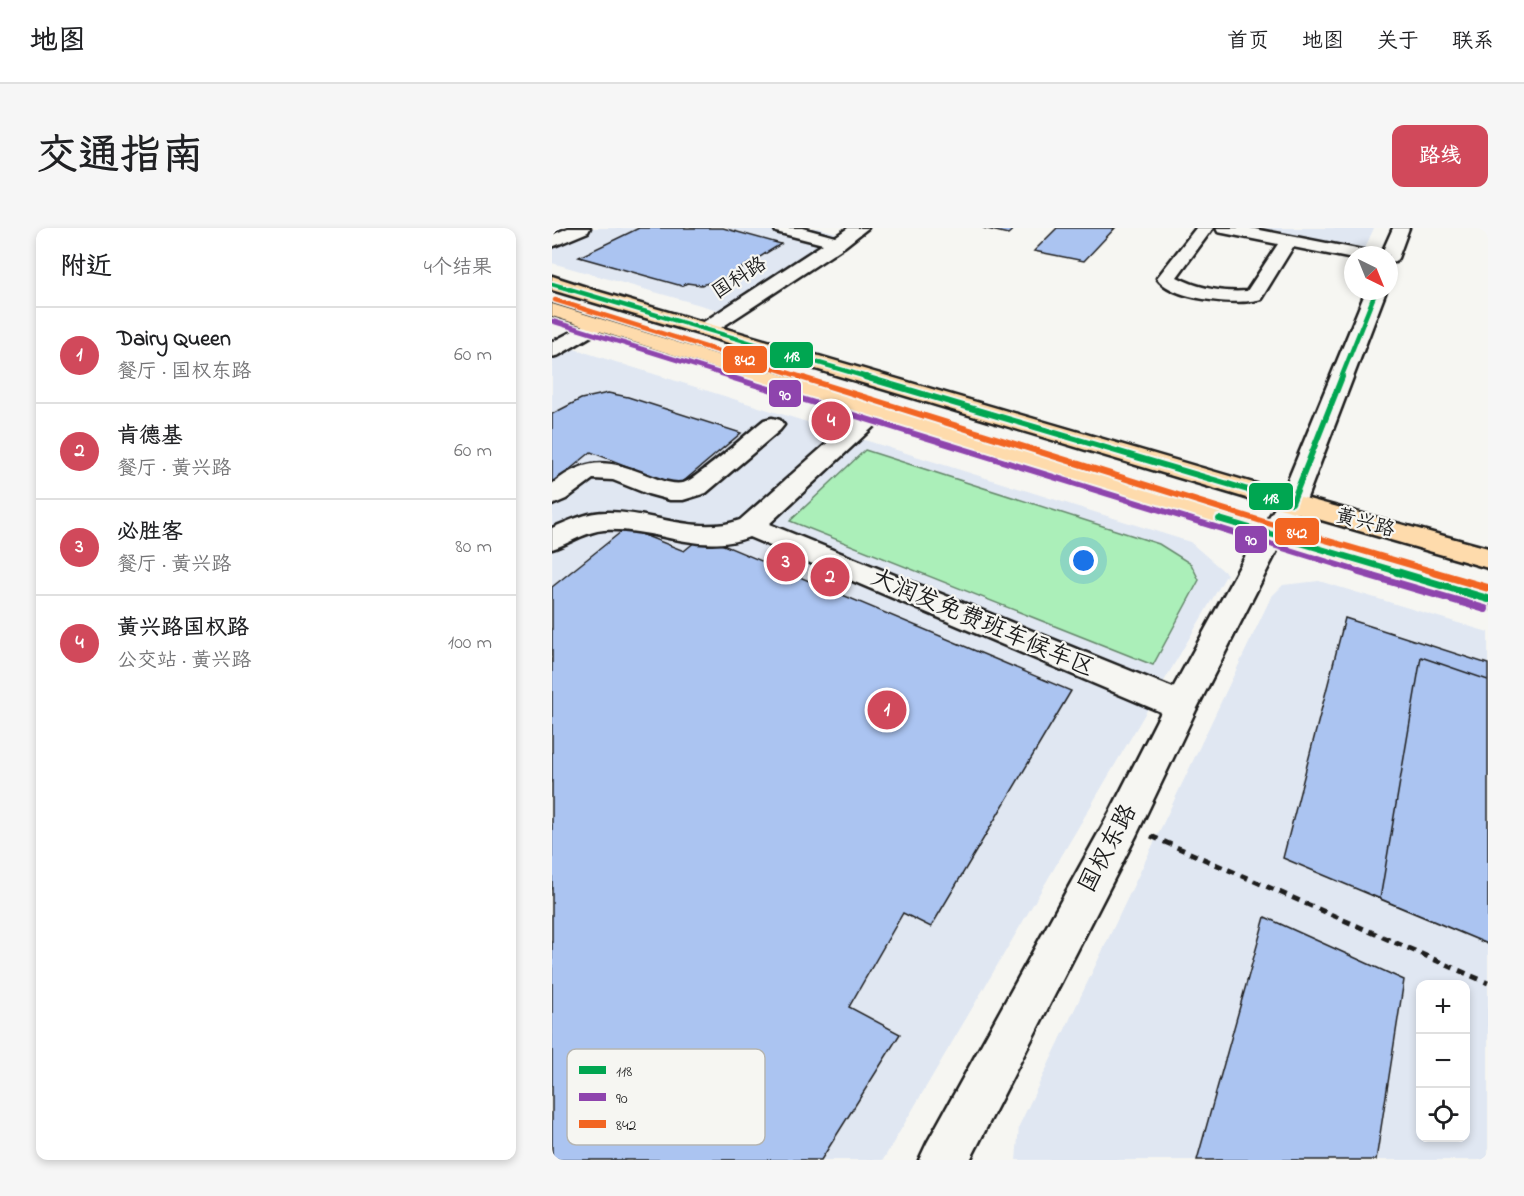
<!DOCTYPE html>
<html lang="zh">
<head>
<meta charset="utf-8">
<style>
	:root { --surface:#fff; --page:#f6f6f6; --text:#202124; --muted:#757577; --line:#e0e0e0; --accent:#d1495b }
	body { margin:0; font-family:"Indie Flower","LXGW WenKai TC",sans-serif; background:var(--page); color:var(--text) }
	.controls { position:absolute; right:18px; bottom:18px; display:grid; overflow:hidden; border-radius:12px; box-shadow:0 3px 9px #0003 }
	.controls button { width:54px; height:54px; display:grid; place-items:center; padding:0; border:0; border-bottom:2px solid var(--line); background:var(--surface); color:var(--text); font:30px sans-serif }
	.compass { position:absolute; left:792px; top:18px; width:54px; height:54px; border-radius:50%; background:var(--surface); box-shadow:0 3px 9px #0003; rotate:137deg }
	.you { position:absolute; left:532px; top:333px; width:21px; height:21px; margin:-15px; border:4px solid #fff; border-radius:50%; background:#1a73e8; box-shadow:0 0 0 9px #1a73e833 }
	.badge { display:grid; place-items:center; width:39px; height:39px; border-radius:50%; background:var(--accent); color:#fff; font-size:20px; font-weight:700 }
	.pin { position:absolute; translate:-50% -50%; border:3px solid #fff; box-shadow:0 2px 6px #0006 }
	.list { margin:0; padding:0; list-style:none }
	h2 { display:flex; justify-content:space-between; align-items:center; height:78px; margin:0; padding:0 24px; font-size:26px }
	h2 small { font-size:20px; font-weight:400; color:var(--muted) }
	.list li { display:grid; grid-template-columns:39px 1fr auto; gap:18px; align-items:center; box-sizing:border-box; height:96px; padding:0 24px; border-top:2px solid var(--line) }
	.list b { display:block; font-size:22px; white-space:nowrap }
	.list p { margin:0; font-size:20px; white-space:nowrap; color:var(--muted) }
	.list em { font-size:20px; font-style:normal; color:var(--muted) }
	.icon { flex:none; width:33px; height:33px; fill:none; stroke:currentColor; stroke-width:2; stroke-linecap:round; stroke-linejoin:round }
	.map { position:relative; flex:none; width:936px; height:932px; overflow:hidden; border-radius:12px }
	header { display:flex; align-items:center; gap:36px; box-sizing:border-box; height:84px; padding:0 30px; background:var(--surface); border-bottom:2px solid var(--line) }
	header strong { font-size:28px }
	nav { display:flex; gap:33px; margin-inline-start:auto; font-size:21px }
	.intro { display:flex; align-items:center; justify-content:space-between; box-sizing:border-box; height:144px; padding:0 36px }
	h1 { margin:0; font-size:42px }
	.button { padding:15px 27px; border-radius:12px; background:var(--accent); color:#fff; font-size:21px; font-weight:700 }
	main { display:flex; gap:36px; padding:0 36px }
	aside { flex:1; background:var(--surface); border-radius:12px; box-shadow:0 3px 9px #0003 }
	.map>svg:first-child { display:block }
	.built { fill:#e0e7f2; fill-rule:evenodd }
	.green { fill:#abefb9; stroke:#64866a; stroke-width:1.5 }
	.building { fill:#abc4f1; stroke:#1c1c1c; stroke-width:1.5 }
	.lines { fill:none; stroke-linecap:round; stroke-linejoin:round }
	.minor-casing { stroke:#1c1c1c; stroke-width:5 }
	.major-casing { stroke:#1c1c1c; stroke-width:5 }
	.highway-casing { stroke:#1c1c1c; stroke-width:5 }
	.path { stroke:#1c1c1c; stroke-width:5; stroke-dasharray:8 6; stroke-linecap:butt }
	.minor { fill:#f6f6f2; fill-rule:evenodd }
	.major { fill:#fedbac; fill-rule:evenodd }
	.highway { fill:#fedbac; fill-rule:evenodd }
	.bus-1-far2-casing { stroke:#f6f6f2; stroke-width:8 }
	.bus-1-far1-casing { stroke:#f6f6f2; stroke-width:10 }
	.bus-1-casing { stroke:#f6f6f2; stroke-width:12 }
	.bus-2-far2-casing { stroke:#f6f6f2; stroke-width:8 }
	.bus-2-far1-casing { stroke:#f6f6f2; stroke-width:10 }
	.bus-2-casing { stroke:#f6f6f2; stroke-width:12 }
	.bus-3-far2-casing { stroke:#f6f6f2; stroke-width:8 }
	.bus-3-far1-casing { stroke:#f6f6f2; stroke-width:10 }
	.bus-3-casing { stroke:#f6f6f2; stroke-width:12 }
	.bus-1-far2 { stroke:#00a651; stroke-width:4.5 }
	.bus-1-far1 { stroke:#00a651; stroke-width:6 }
	.bus-1 { stroke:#00a651; stroke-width:8 }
	.bus-2-far2 { stroke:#8e44ad; stroke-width:4.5 }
	.bus-2-far1 { stroke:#8e44ad; stroke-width:6 }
	.bus-2 { stroke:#8e44ad; stroke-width:8 }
	.bus-3-far2 { stroke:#f26522; stroke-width:4.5 }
	.bus-3-far1 { stroke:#f26522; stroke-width:6 }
	.bus-3 { stroke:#f26522; stroke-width:8 }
	.labels { text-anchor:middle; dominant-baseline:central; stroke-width:4.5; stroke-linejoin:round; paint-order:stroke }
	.far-street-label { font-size:20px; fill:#1c1c1c; stroke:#f6f6f2 }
	.street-label { font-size:24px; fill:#1c1c1c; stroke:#f6f6f2 }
	.key { fill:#f6f6f2; stroke:#b5b5b2; stroke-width:1.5 }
	.key-label { font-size:16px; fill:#1c1c1c }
	.line-badge { stroke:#f6f6f2; stroke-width:2 }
	.badge-label { font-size:16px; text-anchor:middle; font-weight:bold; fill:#fff }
</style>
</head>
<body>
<header>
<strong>地图</strong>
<nav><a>首页</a><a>地图</a><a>关于</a><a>联系</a></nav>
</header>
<div class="intro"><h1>交通指南</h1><a class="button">路线</a></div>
<main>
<aside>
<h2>附近<small>4个结果</small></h2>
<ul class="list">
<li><span class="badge">1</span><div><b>Dairy Queen</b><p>餐厅 · 国权东路</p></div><em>60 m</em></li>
<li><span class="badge">2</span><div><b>肯德基</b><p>餐厅 · 黄兴路</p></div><em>60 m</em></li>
<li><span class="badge">3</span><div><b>必胜客</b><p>餐厅 · 黄兴路</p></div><em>80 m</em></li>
<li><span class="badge">4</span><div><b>黄兴路国权路</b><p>公交站 · 黄兴路</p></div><em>100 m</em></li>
</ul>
</aside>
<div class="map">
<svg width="936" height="932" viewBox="0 0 936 932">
	<rect width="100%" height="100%" fill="#f6f6f2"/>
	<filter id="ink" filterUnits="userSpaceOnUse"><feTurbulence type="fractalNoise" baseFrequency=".0167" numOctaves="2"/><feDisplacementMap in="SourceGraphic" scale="12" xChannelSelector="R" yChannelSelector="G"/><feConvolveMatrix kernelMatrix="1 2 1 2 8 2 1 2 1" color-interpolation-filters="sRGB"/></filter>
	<g filter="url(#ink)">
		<path class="built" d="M0 0H266L288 6 166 82 0 35Z
			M702 0H822L813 20Z
			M0 114 638 314 675 346 331 932H0Z
			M767 353 936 404V932H464L467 898 719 369 731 357ZM868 756H914V910H868Z"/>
		<path class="green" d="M313 222 607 316 639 336 647 352 601 437 238 293Z"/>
		<path class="building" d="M87 0H171L229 16 172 51 149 57 135 55 130 58 27 29Z
			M431 0H463L456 6Z
			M505 0H563L532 33 482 23Z
			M56 165 76 169 189 205 126 258 39 224 0 256V186L29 171Z
			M74 300 132 323 150 308 519 463 379 699 351 685 297 779 348 806 269 932H0V359Z
			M793 390 936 436V716L731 630Z
			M869 429 936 452V716L828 671Z
			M713 689 852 752 824 932H645Z"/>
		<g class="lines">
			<g class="minor-casing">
				<path id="minor" d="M16 0H38L36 4 0 19V7Z
					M222 0H250L283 9 296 0H316L292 19 161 105H147L144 101 147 97 271 16 224 4Z
					M644 0H661L625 49C645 60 672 65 695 63L726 16 666 4 664 0H698L810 22 816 23 819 27H801V31L741 19 709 71C685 78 620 72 605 50Z
					M841 0H857L846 30 843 34 837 35V27H829Z
					M814 63H834L753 275 732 309 644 482 584 608 418 932H367L375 915 558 584 609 484 197 309C147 328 102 299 52 302 34 303 17 316 0 321V300C17 293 35 284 54 284 99 283 144 308 188 292L316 179 324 177 332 179 336 184 332 189 217 296 621 460 705 307 727 274Z
					M44 91 51 93 54 97 51 101 7 127 0 129V114Z
					M220 190 228 192 232 197 228 202 154 265 131 272H118L96 266 61 252 41 251 14 271 0 277V256C34 229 56 231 95 247 106 251 118 257 131 255 143 253 198 203 212 192Z"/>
			</g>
			<g class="major-casing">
				<path id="major" d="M0 50 749 269 936 320V340L731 281 0 62Z
					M0 76 729 300 936 360V382L709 314 0 88Z"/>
			</g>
			<g class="highway-casing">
				<path id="highway" d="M0 48 37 60 40 64 37 68 30 70 0 60Z"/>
			</g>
			<path class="path" d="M599 608 936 755"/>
			<use href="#minor" class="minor"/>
			<use href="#major" class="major"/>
			<use href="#highway" class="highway"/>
			<g class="bus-1-far2-casing">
				<path id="bus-1-far2" d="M0 56 318 150
					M789 150 824 63"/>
			</g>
			<g class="bus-1-far1-casing">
				<path id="bus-1-far1" d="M313 149 740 275 790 149
					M667 291 850 345"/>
			</g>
			<g class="bus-1-casing">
				<path id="bus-1" d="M845 344 936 371"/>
			</g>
			<g class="bus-2-far2-casing">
				<path id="bus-2-far2" d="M0 93 183 150"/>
			</g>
			<g class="bus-2-far1-casing">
				<path id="bus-2-far1" d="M178 149 812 345"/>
			</g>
			<g class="bus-2-casing">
				<path id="bus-2" d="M807 344 933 381"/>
			</g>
			<g class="bus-3-far2-casing">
				<path id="bus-3-far2" d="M3 72 253 150"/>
			</g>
			<g class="bus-3-far1-casing">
				<path id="bus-3-far1" d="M248 149 722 297 886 345"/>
			</g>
			<g class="bus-3-casing">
				<path id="bus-3" d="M881 344 936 360"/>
			</g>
			<use href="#bus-1-far2" class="bus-1-far2"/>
			<use href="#bus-1-far1" class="bus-1-far1"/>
			<use href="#bus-1" class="bus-1"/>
			<use href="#bus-2-far2" class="bus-2-far2"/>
			<use href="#bus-2-far1" class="bus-2-far1"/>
			<use href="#bus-2" class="bus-2"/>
			<use href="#bus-3-far2" class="bus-3-far2"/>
			<use href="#bus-3-far1" class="bus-3-far1"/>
			<use href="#bus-3" class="bus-3"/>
		</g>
	</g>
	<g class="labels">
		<g class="far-street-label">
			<text transform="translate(188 51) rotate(-33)">国科路</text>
			<text transform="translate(813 296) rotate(15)">黄兴路</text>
		</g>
		<g class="street-label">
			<text transform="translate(430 396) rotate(23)">大润发免费班车候车区</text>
			<text transform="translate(557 621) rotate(-62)">国权东路</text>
		</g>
	</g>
	<rect x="15" y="821" width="198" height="96" rx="9" class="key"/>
	<rect x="27" y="838" width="27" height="8" fill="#00a651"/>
	<rect x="27" y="865" width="27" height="8" fill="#8e44ad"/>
	<rect x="27" y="892" width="27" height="8" fill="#f26522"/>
	<g class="key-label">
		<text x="64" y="848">118</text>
		<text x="64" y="875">90</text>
		<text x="64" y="902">842</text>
	</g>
	<g class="line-badge">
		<rect x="217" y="113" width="45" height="28" rx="6" fill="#00a651"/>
		<rect x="170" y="117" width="46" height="29" rx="6" fill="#f26522"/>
		<rect x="216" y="151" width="34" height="29" rx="6" fill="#8e44ad"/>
		<rect x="696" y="254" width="46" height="29" rx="6" fill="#00a651"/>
		<rect x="722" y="289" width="46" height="29" rx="6" fill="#f26522"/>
		<rect x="682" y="297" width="34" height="29" rx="6" fill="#8e44ad"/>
	</g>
	<g class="badge-label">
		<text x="240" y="133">118</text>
		<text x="193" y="137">842</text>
		<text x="233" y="172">90</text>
		<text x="719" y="275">118</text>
		<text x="745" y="310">842</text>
		<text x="699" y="317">90</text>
	</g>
</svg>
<div class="controls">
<button>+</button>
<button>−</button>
<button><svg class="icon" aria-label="locate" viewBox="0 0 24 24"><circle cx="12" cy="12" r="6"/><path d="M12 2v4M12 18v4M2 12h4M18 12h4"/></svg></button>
</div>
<svg class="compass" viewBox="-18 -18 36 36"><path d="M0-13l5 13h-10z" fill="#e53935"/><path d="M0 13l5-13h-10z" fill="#757577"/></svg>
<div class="you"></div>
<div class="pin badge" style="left:335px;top:482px">1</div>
<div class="pin badge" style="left:278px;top:349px">2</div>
<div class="pin badge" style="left:234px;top:334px">3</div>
<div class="pin badge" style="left:279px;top:193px">4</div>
</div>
</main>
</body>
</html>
